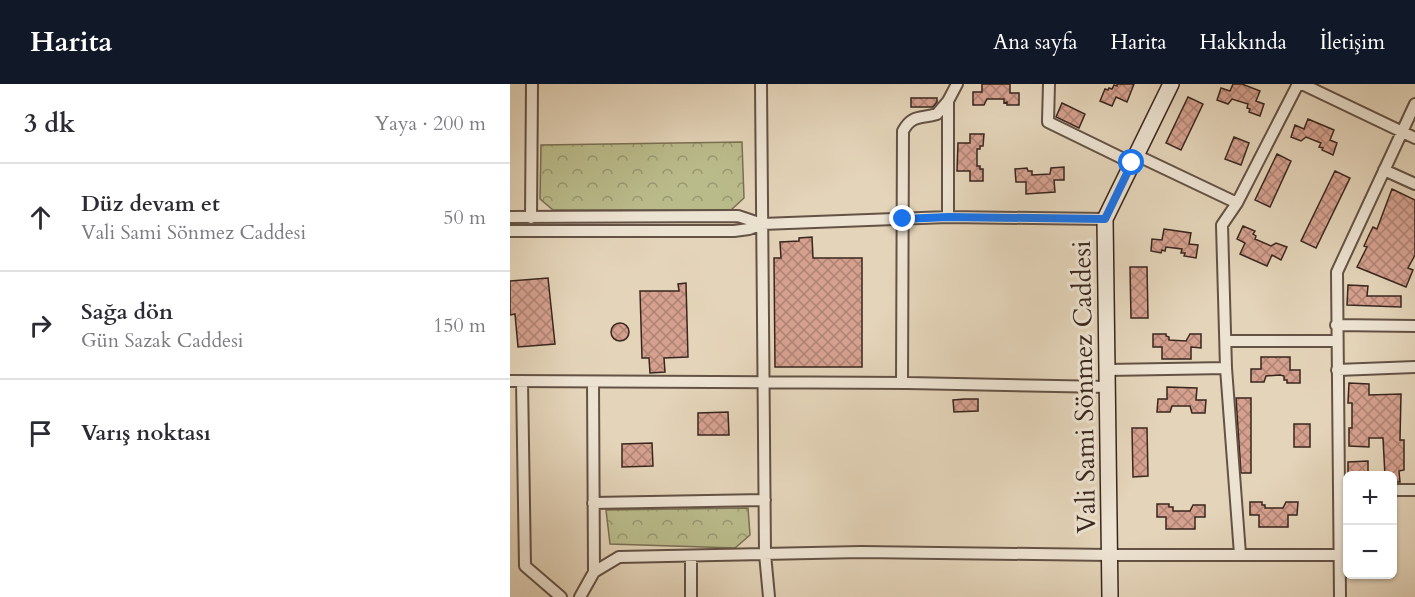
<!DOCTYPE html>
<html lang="tr">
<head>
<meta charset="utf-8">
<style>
	:root { --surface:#fff; --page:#f2f2f3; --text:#2b2b33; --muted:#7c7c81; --line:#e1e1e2; --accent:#111827 }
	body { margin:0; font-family:Cardo,serif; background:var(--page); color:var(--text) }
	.controls { position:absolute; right:18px; bottom:18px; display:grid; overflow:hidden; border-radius:9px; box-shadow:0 2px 4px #0004 }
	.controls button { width:54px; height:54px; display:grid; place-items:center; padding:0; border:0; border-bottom:2px solid var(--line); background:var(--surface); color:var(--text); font:30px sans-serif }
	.stop { position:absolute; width:18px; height:18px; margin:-14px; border:4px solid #1a73e8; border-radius:50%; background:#fff }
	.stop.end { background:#1a73e8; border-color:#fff; box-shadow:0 2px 6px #0008 }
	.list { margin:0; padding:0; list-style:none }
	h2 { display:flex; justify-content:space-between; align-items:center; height:78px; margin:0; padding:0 24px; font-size:26px }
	h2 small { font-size:20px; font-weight:400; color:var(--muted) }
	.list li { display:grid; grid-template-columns:39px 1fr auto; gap:18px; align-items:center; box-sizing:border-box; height:108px; padding:0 24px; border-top:2px solid var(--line) }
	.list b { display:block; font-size:22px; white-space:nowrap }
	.list p { margin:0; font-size:20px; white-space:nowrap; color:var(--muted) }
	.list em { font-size:20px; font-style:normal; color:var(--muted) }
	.icon { flex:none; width:33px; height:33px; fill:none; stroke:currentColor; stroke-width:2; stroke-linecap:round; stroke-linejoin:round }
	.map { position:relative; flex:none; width:905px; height:513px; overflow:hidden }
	header { display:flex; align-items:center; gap:36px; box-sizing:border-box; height:84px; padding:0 30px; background:var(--accent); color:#fff }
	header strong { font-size:28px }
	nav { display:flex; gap:33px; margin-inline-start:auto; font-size:21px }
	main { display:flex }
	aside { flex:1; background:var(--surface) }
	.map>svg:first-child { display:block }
	.park { fill:url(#park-crowns); stroke:#7a7054; stroke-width:1.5 }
	.building { fill:url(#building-cross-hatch); stroke:#39261e; stroke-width:1.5 }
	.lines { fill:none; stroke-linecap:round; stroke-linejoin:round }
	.street-casing { stroke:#645245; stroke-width:14 }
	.secondary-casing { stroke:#39261e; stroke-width:18 }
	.street { stroke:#ede3d2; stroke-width:10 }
	.secondary { stroke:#ede3d2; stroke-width:15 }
	.route { stroke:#1a73e8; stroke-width:8 }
	.labels { text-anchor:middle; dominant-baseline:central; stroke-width:6; stroke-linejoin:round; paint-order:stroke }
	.street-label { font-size:26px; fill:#39261e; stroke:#ede3d2 }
</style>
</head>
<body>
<header>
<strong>Harita</strong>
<nav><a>Ana sayfa</a><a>Harita</a><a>Hakkında</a><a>İletişim</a></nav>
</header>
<main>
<aside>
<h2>3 dk<small>Yaya · 200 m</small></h2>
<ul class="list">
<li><svg class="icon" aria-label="ahead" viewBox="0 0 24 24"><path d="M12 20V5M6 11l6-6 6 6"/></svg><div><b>Düz devam et</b><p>Vali Sami Sönmez Caddesi</p></div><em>50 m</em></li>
<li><svg class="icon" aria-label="right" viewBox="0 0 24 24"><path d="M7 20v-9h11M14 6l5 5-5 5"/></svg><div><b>Sağa dön</b><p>Gün Sazak Caddesi</p></div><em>150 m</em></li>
<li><svg class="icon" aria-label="arrive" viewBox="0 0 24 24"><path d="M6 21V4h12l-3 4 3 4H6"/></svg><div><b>Varış noktası</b></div></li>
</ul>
</aside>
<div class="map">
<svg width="905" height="513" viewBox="0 0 905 513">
	<defs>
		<pattern id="park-crowns" width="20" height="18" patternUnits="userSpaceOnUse" patternTransform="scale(1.5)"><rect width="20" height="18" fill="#babb8b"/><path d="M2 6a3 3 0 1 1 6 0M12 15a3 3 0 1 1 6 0" fill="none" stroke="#989871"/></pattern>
		<pattern id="building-cross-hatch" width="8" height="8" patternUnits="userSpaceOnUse" patternTransform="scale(1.5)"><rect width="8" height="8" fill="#d5a08e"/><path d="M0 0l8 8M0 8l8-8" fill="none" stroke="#ae8273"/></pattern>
	</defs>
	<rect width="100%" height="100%" fill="#e4d4b9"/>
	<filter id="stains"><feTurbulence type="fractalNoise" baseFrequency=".00333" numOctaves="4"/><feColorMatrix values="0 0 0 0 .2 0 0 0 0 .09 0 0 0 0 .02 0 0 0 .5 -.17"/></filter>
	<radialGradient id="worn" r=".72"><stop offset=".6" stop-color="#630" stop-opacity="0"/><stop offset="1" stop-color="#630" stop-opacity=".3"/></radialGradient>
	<path class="park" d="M232 58 234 114 221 126H43L30 115 31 61Z
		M238 424 240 451 225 464 100 460 96 426Z"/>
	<path class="building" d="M472 0H500V9H509V21H497V18L494 19V15H477L474 21H463V8H472Z
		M607 0H624L617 18 606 13 602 22 590 17 595 5 598 6 599 4 602 5 604 1 607 2Z
		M723 0H732L750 7 746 17 754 20 750 32 739 28 740 25 737 24 738 20 722 15 718 20 707 16 711 4 720 7Z
		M678 13 693 20 671 66 656 59Z
		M401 14H427V18L423 23H401Z
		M552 19 575 30 569 44 546 33Z
		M798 35 824 46 820 56 827 59 823 71 812 66 813 64 809 63 811 59 796 53 791 57 781 53 785 41 794 45Z
		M460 50H474L473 62H470V65H467V82H470V85H473V97H460V87H447L448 59H460Z
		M724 53 739 59 731 81 715 75Z
		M767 70 781 77 760 123 745 116Z
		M554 83V96H544L545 108 516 110V98H506L505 85 517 84 518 87H522V91L540 90 541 84Z
		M825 87 840 94 806 164 791 157Z
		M882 105 905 116V171L898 184 903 186 896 203 847 183 857 163 854 162 859 151 863 143 867 145Z
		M733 142 745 147 743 150 746 152 745 155 761 162 766 159 777 163 771 176 762 171 757 182 730 170 735 159 727 155Z
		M654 145 681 149 679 160 688 161 686 174 674 172 675 169H671L672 165 656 163 655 167 652 166 651 169 641 167 642 155 652 156Z
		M302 153 303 174H352V283H265L264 174H271L270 158 289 157V154Z
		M620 183H637L638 234H621Z
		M38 194 45 260 8 263 5 230 0 231V197Z
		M176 199 178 273 154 274 155 288 140 289 139 274H132L130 207H169L168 200Z
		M838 201 858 202 857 212H891V223L837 221Z
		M101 248a9 9 0 1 1 18 0a9 9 0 1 1-18 0Z
		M643 250H656V252L659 253V256L676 257 680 250H691V264L681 263V275H652V263H643Z
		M751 273H780V286H790V299H777V296H774V292L770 291 756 292 754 298H741V285H751Z
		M839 299 859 300V311L891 310 890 356H894V386L889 387 890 398H882V392H875L873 354H859V363L839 362V344H842V319H838Z
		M657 303 687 304 686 316H696L695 329H682L680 322H662L660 328H647L648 315H657Z
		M726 314H741V389H731Z
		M455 315H468V327L444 328 443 316Z
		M218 328 219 351H188V329Z
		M784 340H800V363H784Z
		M622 344H637L638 392 623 393Z
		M142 359 143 382 112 383V360Z
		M858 377V392H838V378Z
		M740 418H752V421H755V424H773L776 418H788L787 431H778V443H749V431H740Z
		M647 420H659V423H663V427H680L683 421H695V433H685V445H656V433H647Z"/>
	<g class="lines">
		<g class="street-casing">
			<path id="street" d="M251 0 255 470 259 513
				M539 0 538 38 622 79
				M792 0 905 54
				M626 71 727 119
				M874 86 905 100
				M0 133 228 132 252 140
				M438 133V17L447 0
				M21 134 22 0
				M0 147H224L239 145 252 140 438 133 595 135
				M826 241 905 242
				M716 257H826
				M597 286 716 284
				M827 286 905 283
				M0 297 398 299 598 303
				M12 297 15 482 51 513
				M83 298 84 488
				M392 299 393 47C402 30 411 35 427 30L438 17
				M882 406H905
				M83 419 255 416
				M730 470 716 284 712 141 727 119 788 0
				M70 513 84 488 109 473 351 468 600 471H829
				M181 513V472
				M830 513 827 188 905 20"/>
		</g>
		<g class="secondary-casing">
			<path id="secondary" d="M600 513 595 135 661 0"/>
		</g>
		<use href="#street" class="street"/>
		<use href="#secondary" class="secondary"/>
	</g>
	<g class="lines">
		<path class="route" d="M393 135 438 133 595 135 622 79"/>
	</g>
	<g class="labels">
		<g class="street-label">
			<text transform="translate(574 303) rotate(-91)">Vali Sami Sönmez Caddesi</text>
		</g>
	</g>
	<rect width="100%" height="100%" filter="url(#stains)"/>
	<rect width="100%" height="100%" fill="url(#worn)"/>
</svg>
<div class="controls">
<button>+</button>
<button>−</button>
</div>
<div class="stop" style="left:622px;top:79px"></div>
<div class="stop end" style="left:393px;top:135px"></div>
</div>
</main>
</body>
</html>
